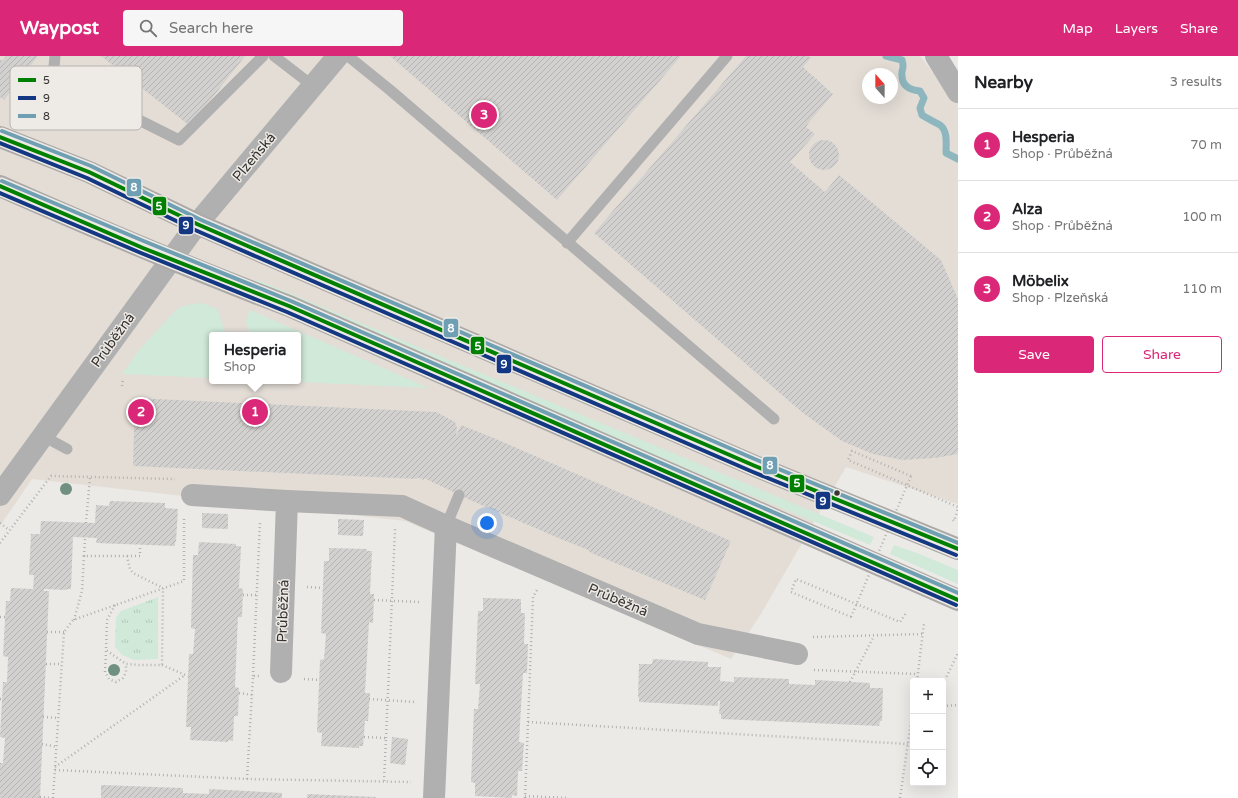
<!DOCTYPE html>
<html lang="en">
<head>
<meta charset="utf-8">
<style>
	:root { --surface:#fff; --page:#f6f6f6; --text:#202124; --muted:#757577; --line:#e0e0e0; --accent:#db2777 }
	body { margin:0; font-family:"Varela Round",sans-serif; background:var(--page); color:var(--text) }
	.controls { position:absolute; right:12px; bottom:12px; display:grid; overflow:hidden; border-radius:4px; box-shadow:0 4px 16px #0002 }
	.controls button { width:36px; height:36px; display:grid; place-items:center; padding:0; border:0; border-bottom:1px solid var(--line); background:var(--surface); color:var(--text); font:20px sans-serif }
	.compass { position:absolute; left:862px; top:12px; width:36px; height:36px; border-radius:50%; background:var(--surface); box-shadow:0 4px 16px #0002; rotate:339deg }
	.you { position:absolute; left:487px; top:467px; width:14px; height:14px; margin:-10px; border:3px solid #fff; border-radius:50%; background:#1a73e8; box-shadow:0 0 0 6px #1a73e833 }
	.badge { display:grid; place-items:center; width:26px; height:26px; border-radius:50%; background:var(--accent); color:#fff; font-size:13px; font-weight:700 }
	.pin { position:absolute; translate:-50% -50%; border:2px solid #fff; box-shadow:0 1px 4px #0006 }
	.popup { position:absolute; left:209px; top:276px; width:92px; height:52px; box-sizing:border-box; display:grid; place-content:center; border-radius:4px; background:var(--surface); filter:drop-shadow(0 1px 3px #0005); font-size:13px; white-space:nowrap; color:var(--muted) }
	.popup b { font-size:15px; color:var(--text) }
	.popup::after { content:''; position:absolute; left:50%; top:100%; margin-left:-8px; border:8px solid transparent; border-top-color:var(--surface) }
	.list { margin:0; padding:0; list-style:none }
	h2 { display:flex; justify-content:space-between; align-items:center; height:52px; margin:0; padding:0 16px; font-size:17px }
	h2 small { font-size:13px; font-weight:400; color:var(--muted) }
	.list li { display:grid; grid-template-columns:26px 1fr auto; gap:12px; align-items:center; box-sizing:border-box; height:72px; padding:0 16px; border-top:1px solid var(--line) }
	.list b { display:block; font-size:15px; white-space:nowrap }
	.list p { margin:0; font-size:13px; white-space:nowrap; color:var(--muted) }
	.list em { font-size:13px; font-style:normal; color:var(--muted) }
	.actions { display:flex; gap:8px; padding:12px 16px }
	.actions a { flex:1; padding:9px 0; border:1px solid var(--accent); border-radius:4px; text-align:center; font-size:14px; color:var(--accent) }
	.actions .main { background:var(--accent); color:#fff }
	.icon { flex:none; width:22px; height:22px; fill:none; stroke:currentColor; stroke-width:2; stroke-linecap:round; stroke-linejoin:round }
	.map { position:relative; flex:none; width:958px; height:742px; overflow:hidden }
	header { display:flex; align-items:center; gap:24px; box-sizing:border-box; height:56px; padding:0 20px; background:var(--accent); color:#fff }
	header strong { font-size:19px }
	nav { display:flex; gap:22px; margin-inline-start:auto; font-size:14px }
	.search { width:280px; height:36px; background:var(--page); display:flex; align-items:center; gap:10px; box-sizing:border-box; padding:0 14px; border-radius:4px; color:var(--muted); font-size:15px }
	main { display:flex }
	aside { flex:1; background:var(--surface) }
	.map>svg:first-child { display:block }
	.built { fill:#e3ddd6; fill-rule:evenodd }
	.grass { fill:#d0e9d9 }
	.park { fill:url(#park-tufts) }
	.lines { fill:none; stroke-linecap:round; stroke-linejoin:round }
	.stream { stroke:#8eb6be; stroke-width:7 }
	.building { fill:url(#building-hatch) }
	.path { stroke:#b2b1b0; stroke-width:2.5; stroke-dasharray:1 3; stroke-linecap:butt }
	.lane { stroke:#b1b0b0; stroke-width:11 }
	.street { stroke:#b1b0b0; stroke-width:22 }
	.primary { stroke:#aba9a7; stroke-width:22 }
	.path-bridge { stroke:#b2b1b0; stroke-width:2.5; stroke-dasharray:1 3; stroke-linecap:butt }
	.bus-1-casing { stroke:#eeeae5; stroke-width:7 }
	.bus-2-casing { stroke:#eeeae5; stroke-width:7 }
	.bus-3-casing { stroke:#eeeae5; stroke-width:7 }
	.bus-1 { stroke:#008000; stroke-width:4 }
	.bus-2 { stroke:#133782; stroke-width:4 }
	.bus-3 { stroke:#6f9fb3; stroke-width:4 }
	.tree { fill:#709182 }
	.bus-dot { fill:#373534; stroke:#eeeae5; stroke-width:1.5 }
	.labels { text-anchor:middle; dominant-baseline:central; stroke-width:3; stroke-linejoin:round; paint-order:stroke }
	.street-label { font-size:14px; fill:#373534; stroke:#eeeae5 }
	.key { fill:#eeeae5; stroke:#b7b4b0; stroke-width:1 }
	.key-label { font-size:11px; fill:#373534 }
	.line-badge { stroke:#eeeae5; stroke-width:1.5 }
	.badge-label { font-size:11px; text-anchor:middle; font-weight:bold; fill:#fff }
</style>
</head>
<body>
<header>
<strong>Waypost</strong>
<div class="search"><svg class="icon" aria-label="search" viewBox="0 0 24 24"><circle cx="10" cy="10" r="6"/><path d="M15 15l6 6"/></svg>Search here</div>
<nav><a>Map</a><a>Layers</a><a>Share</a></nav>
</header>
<main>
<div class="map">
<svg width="958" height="742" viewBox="0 0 958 742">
	<defs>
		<pattern id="park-tufts" width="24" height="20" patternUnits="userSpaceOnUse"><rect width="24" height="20" fill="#d0e9d9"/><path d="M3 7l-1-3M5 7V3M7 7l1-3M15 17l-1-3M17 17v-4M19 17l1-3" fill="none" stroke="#b3c8bb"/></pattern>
		<pattern id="building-hatch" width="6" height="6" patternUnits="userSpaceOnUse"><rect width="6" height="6" fill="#d3d1cf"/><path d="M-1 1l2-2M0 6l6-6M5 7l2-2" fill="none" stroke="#b6b4b2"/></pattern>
	</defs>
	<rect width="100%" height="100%" fill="#eceae7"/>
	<path class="built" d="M0 0H920L958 47V448L846 411 761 558 731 603 405 465 32 423 0 470ZM868 18H892V42H868ZM212 279H298V325H212Z"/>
	<path class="grass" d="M258 224 874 481 870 489 253 231Z
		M199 247 208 249 217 253 226 279H212V322L122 318 139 294 176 254 183 250Z
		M250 254 429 332 278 325H298V279H250L246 265Z
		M894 489 917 497 958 514V528L890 498Z"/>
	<path class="park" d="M158 541V603L134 604 122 599 115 591 116 562 121 555Z"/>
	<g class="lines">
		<path class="stream" d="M886 0 902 4C905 14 901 12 902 20 902 31 911 34 920 35L924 42 920 52 922 59C928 63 935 66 940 69 948 75 946 88 946 97L958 103"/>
	</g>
	<path class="building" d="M6 0H38L4 44 0 41V3L2 5Z
		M101 0H245L190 70Z
		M390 0H681L557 144Z
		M746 0H808L811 2 803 11 833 38 810 65 806 71 815 78 790 106 825 136 839 119 941 204 958 243V398L935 402 902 404 873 398 842 385 803 357 594 177Z
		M809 99a15 15 0 1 1 30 0a15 15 0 1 1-30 0Z
		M135 342 436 356 455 366 457 372 456 380 461 369 496 383 731 485 705 544 591 497 586 493 556 481 470 444 424 422V424L419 422H417V423L133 410Z
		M110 445 165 447V452L178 453 176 486H175V490L96 487 97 482 73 481 71 533H67L66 534 44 533V535H49L40 742H0V707H3L5 682 0 681 3 626H7L8 601 3 600 6 545H10L11 532 33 533 34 519H29L31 478H40L41 465 95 467 96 449 109 450Z
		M202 457 228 458V473L202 472Z
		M338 463 364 464 363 480 338 479Z
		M199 486 236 488V490H241L239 532 243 533 242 561H238L235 631 239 632 238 660H234L233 685 228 684V686L190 684 191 671H186L189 598H193L195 573 191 572 193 499H198Z
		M329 492 367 493V495H372L370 538H374L373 567 369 566 365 637H370L368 665H365L363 690H359V692L321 690 322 677 317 676 320 604 324 603 326 578 321 577 324 505H329Z
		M483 542 521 543V557H525L524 588H528L527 617H523L519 686 524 687 522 715H518L517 740 512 739V742L475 740V727L471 726 474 653H478L479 641 480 628H475L478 555H483Z
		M653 603 708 606V611H721L720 625 734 626V621L789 623V628L815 629V624L870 627V632H883L882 665H880L879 670 721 663V658H719L720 645H718V650L639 646V641H638L639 608H652Z
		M392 681 408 683 405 709 390 707Z
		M101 729 183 732V737L209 738V733L282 737V742H101Z
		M307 738 376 741V742H307Z"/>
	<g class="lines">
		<path class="path" d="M122 330 123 323
			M911 420 852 395 848 404 958 451
			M953 464 954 465 958 453
			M0 467 9 474
			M86 467 90 421
			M0 487 51 420 175 423
			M84 500 85 482
			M127 500H140V489
			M307 531 323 532
			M243 539H256
			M374 544 419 546
			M115 549 107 564 106 594 126 608 140 609H162L163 532
			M0 561H6
			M851 561 791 536 796 523 900 566 906 557
			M74 564 82 535 84 500H127L130 513 133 517 163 532
			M47 576H64
			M813 581 923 578
			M106 595 105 616 109 623 116 626 123 622 126 616V608
			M46 608H62
			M162 609 188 620
			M814 614 917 618
			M253 620 260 466
			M304 623 319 624
			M917 625 924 567
			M850 626 874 580
			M943 628 958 597
			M239 637 252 639
			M0 643H2
			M369 643 415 646
			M943 650 958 649
			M43 661 59 662
			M528 666 908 688
			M364 681 386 682 384 725
			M386 682 395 473
			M42 688 57 691
			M55 711 185 619
			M55 714 247 723 411 726
			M247 723 253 620H259
			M525 740 568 742
			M40 741 51 742
			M53 742 64 576 73 564 184 525V460
			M525 742 533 541 537 534
			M900 742 913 652"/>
		<path class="lane" d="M55 0 53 21 179 84 263 0
			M274 0 313 30
			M348 0 390 34 774 363
			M567 187 727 0
			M43 380 67 393
			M446 470 459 439"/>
		<path class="street" d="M936 0 958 36
			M0 439 197 168 338 0
			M192 439 287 445 402 450 446 470 698 578 797 598
			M281 616 287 445
			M434 742 446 470"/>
		<path class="primary" d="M0 81 89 116 197 168 755 410 958 493
			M0 130C95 172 191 213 289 250L958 544"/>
		<path class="path-bridge" d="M851 561 911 420"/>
		<g class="bus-1-casing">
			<path id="bus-1" d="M0 81 89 116 197 168 755 410 958 493
				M0 130 143 192 289 250 958 544"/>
		</g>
		<g class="bus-2-casing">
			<path id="bus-2" d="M0 87 87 122 195 174 753 416 956 499
				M0 137 141 197 287 256 956 549"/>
		</g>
		<g class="bus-3-casing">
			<path id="bus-3" d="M2 75 91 110 199 163 757 404 958 487
				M2 125 146 186 291 245 958 537"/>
		</g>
		<use href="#bus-1" class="bus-1"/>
		<use href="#bus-2" class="bus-2"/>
		<use href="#bus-3" class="bus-3"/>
	</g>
	<g class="tree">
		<circle cx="66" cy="433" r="6"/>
		<circle cx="114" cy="614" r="6"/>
	</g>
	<circle class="bus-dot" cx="837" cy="437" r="3.5"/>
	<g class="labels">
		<g class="street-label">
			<text transform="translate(254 101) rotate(-50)">Plzeňská</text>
			<text transform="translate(113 284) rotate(-54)">Průběžná</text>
			<text transform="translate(618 544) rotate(23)">Průběžná</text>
			<text transform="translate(283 555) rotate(-88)">Průběžná</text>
		</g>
	</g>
	<rect x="10" y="10" width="132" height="64" rx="6" class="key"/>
	<rect x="18" y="22" width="18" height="4" fill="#008000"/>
	<rect x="18" y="40" width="18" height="4" fill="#133782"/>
	<rect x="18" y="58" width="18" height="4" fill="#6f9fb3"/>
	<g class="key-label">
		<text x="43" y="28">5</text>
		<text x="43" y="46">9</text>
		<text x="43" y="64">8</text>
	</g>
	<g class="line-badge">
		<rect x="126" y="122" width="16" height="19" rx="4" fill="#6f9fb3"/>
		<rect x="152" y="140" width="15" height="20" rx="4" fill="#008000"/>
		<rect x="178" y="160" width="16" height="19" rx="4" fill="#133782"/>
		<rect x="443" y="262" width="16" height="20" rx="4" fill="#6f9fb3"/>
		<rect x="470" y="280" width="15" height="19" rx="4" fill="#008000"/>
		<rect x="496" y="298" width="16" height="20" rx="4" fill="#133782"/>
		<rect x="762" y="400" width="16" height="19" rx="4" fill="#6f9fb3"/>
		<rect x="789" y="418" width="16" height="19" rx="4" fill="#008000"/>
		<rect x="815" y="435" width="16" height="19" rx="4" fill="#133782"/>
	</g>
	<g class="badge-label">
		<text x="134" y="135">8</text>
		<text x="159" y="154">5</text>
		<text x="186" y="173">9</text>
		<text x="451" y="276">8</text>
		<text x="478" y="294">5</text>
		<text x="504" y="312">9</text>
		<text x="770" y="413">8</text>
		<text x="797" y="431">5</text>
		<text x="823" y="449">9</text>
	</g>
</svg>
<div class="controls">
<button>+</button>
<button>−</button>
<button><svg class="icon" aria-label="locate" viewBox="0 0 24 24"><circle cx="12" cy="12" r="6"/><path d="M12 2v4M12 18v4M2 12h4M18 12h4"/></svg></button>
</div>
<svg class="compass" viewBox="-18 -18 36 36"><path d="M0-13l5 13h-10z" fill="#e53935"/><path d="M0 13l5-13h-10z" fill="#757577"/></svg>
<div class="you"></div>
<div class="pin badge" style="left:255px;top:356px">1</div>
<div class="popup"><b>Hesperia</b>Shop</div>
<div class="pin badge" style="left:141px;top:356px">2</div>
<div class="pin badge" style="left:484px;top:59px">3</div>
</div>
<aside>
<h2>Nearby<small>3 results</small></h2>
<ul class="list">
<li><span class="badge">1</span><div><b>Hesperia</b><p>Shop · Průběžná</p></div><em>70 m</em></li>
<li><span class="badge">2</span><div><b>Alza</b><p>Shop · Průběžná</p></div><em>100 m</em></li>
<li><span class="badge">3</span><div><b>Möbelix</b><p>Shop · Plzeňská</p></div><em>110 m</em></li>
</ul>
<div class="actions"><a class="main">Save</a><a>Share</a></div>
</aside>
</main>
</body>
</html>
